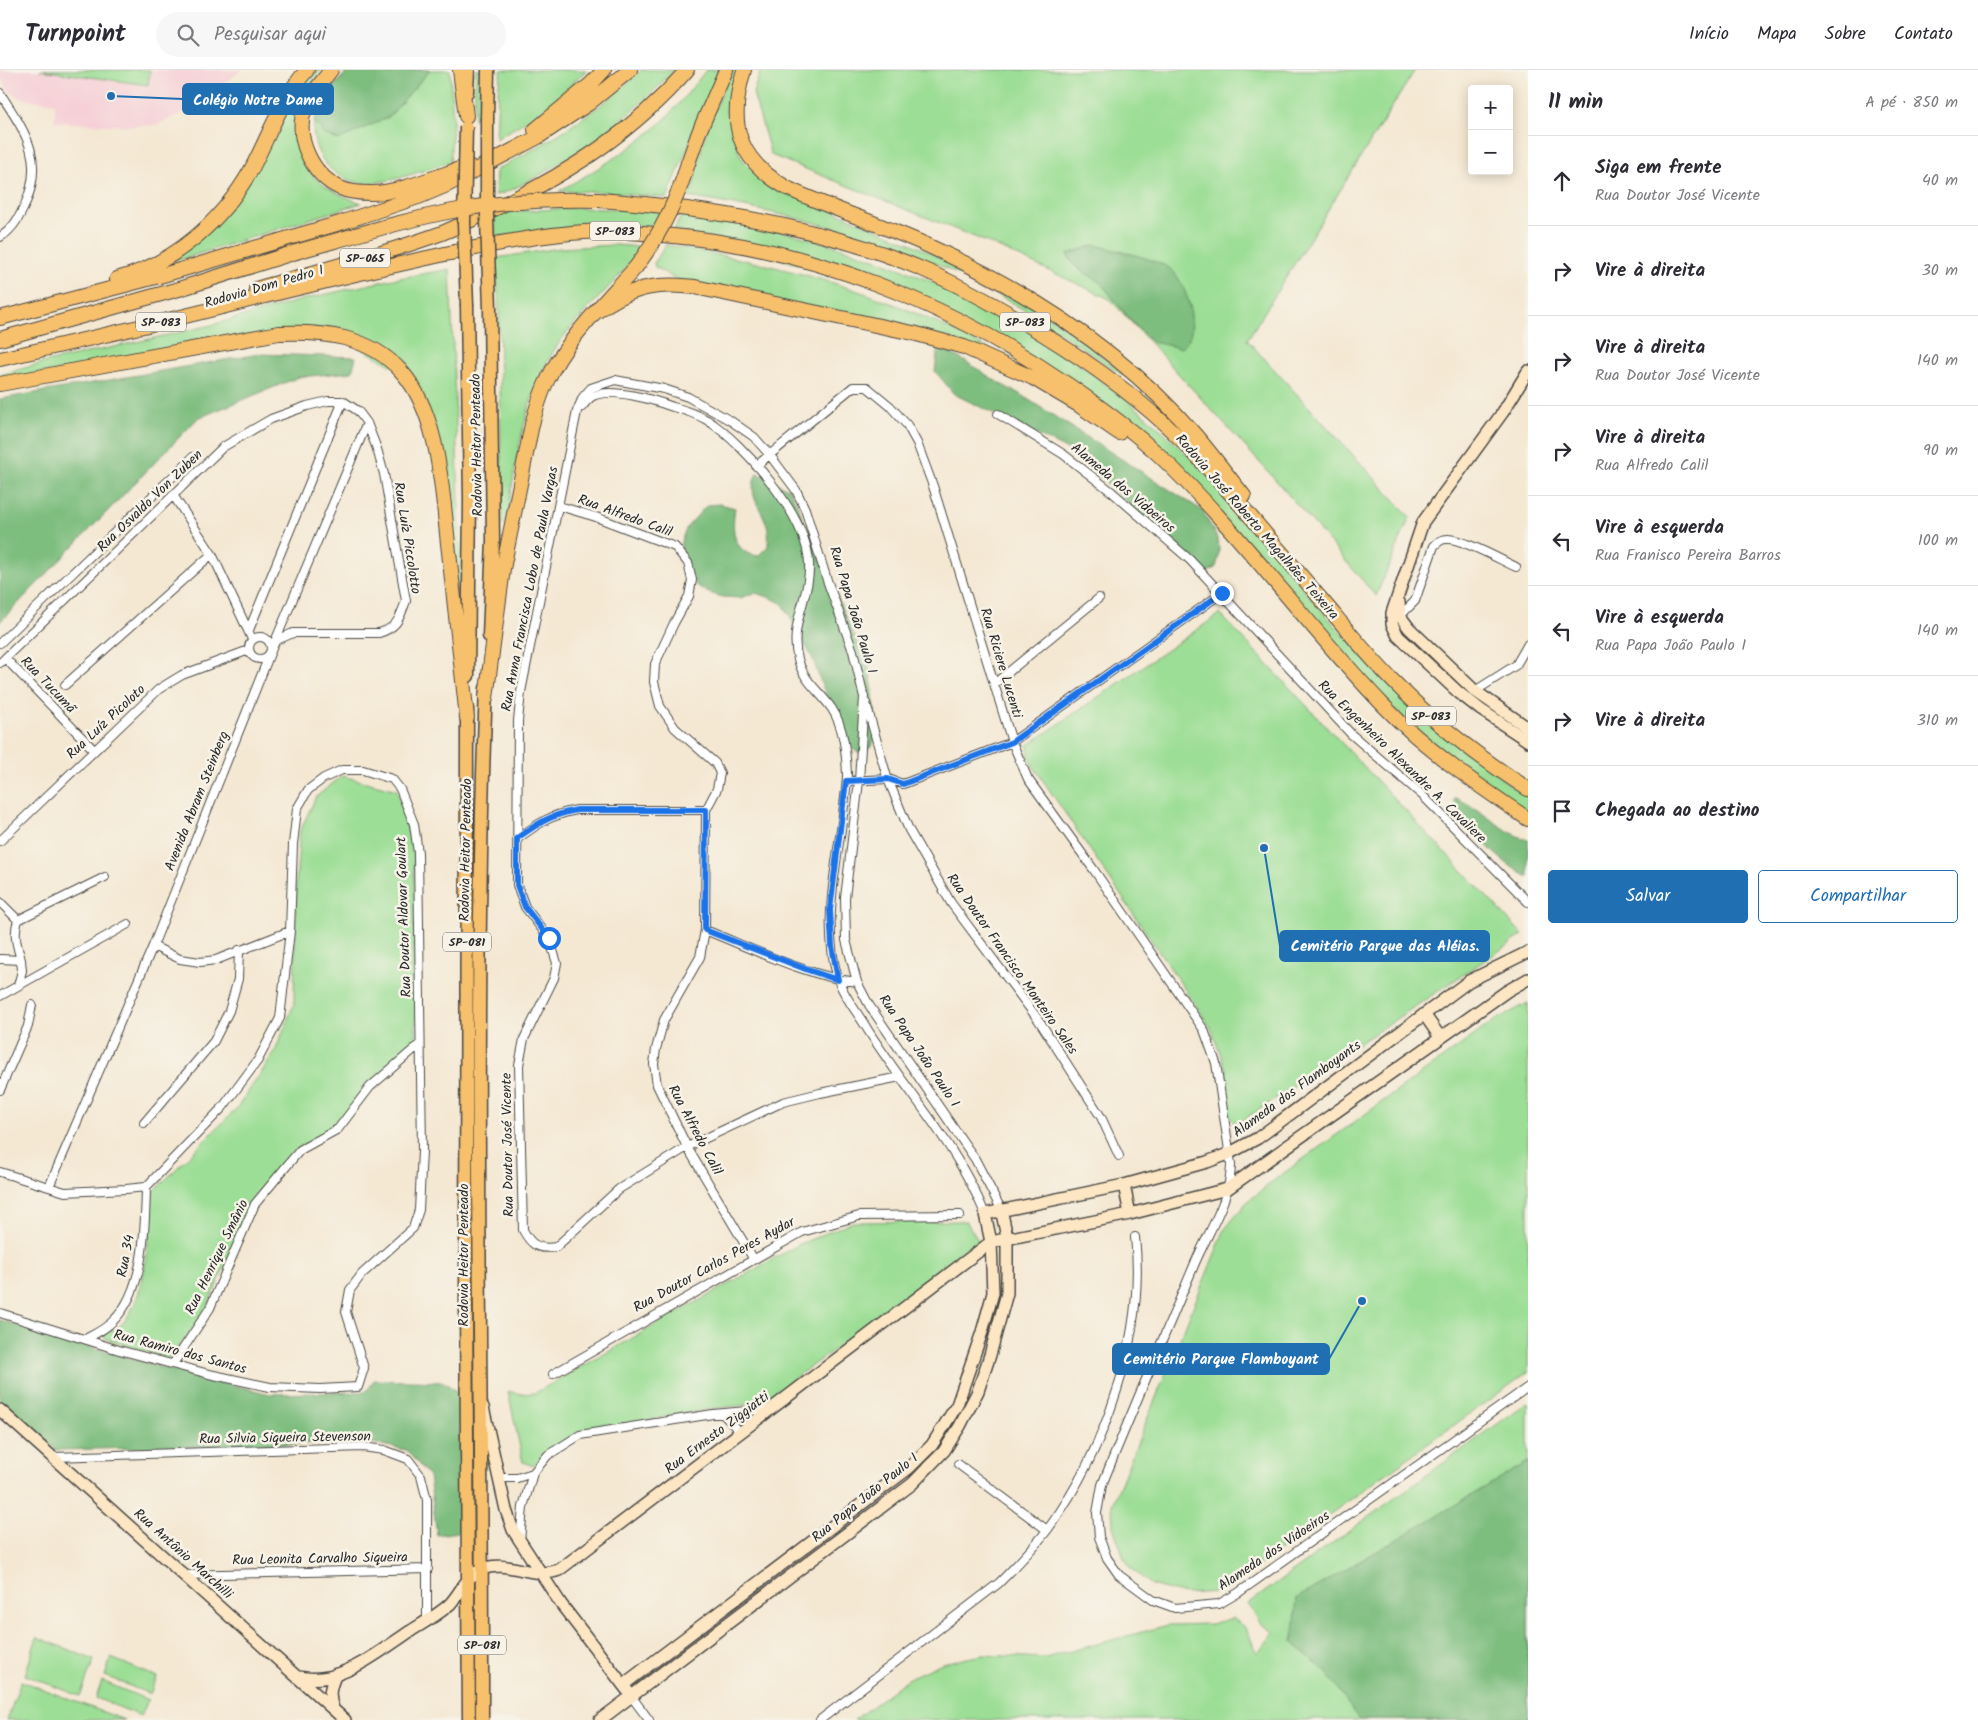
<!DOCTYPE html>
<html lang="pt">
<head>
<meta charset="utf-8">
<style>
	:root { --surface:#fff; --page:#f7f7f7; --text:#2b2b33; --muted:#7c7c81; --line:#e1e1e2; --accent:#1f6fb2 }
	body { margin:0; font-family:Kalam,sans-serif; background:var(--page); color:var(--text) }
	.controls { position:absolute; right:15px; top:15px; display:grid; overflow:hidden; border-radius:5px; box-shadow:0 2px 12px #0003 }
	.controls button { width:45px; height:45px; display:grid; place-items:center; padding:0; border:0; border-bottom:1px solid var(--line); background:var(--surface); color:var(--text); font:25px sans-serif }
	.stop { position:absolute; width:15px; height:15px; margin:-11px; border:4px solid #1a73e8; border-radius:50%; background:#fff }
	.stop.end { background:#1a73e8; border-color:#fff; box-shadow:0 1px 5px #0008 }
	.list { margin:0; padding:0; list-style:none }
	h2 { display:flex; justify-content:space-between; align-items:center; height:65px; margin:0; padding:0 20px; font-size:21px }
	h2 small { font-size:16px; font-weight:400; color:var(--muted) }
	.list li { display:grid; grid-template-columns:32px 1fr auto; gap:15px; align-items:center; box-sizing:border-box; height:90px; padding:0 20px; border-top:1px solid var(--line) }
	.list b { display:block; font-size:19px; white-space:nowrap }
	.list p { margin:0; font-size:16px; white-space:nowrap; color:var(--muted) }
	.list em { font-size:16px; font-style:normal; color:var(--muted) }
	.actions { display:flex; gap:10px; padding:15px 20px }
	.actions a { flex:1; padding:11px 0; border:1px solid var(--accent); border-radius:5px; text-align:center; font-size:18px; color:var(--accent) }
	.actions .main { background:var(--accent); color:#fff }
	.icon { flex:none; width:28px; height:28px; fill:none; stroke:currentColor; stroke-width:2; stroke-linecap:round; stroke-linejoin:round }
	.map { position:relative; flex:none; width:1528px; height:1650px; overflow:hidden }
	header { display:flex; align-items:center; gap:30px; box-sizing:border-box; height:70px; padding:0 25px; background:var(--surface); border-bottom:1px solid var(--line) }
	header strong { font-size:24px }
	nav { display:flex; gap:28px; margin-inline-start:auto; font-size:18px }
	.search { width:350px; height:45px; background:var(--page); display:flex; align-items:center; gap:12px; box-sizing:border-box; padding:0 18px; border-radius:28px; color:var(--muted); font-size:19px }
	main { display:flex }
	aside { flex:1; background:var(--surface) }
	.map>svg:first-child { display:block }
	.built { fill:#f6cfd6 }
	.green { fill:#9cde95; stroke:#648460; fill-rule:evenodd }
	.forest { fill:#7dbd7e; stroke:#547454 }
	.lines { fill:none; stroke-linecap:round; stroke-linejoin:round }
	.street-casing { stroke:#494744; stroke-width:10 }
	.secondary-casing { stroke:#494744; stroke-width:14 }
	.primary-casing { stroke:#494744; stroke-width:15 }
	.highway-casing { stroke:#494744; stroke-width:16 }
	.street { stroke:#fff; stroke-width:8 }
	.secondary { stroke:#fce6c4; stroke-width:11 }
	.primary { stroke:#f7c06c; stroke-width:12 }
	.highway { stroke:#f7c06c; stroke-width:14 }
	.primary-bridge-casing { stroke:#494744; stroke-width:15; stroke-linecap:butt }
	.highway-bridge-casing { stroke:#494744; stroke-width:16; stroke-linecap:butt }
	.primary-bridge { stroke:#f7c06c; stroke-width:12 }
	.highway-bridge { stroke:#f7c06c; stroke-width:14 }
	.route { stroke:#1a73e8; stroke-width:6 }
	.labels { text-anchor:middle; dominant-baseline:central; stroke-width:5; stroke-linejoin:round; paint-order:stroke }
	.shield { fill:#f7f3e8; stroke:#686764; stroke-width:1 }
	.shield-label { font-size:12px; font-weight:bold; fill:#2b2b2b }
	.street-label { font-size:14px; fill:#2b2b2b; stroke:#f7f3e8 }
	.leader { fill:none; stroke:#1f6fb2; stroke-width:2 }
	.callout-dot { fill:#1f6fb2; stroke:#f7f3e8; stroke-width:2 }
	.callout { fill:#1f6fb2; stroke:#1f6fb2; stroke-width:2 }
	.callout-label { font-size:15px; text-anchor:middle; font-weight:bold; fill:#fff }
</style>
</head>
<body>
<header>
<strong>Turnpoint</strong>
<div class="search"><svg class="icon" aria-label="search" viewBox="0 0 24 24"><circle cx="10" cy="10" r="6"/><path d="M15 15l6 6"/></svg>Pesquisar aqui</div>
<nav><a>Início</a><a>Mapa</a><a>Sobre</a><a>Contato</a></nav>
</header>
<main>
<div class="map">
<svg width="1528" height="1650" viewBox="0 0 1528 1650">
	<rect width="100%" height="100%" fill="#f7f3e8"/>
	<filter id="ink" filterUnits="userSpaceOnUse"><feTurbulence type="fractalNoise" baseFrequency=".02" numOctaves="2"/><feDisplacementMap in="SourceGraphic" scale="10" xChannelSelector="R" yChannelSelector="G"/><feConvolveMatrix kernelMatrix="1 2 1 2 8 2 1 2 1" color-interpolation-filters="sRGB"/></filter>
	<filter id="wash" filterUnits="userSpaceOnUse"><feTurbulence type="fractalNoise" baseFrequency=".0096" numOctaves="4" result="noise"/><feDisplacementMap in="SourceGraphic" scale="20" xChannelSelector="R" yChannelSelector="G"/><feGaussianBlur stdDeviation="1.12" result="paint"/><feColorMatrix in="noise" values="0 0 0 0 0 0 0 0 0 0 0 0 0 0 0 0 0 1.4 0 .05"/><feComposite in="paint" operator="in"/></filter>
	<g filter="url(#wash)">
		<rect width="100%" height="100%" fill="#f4e8d3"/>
		<path class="built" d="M0 0H242L184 42 157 55 131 56 55 52V33L23 29 9 22 0 7Z"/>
		<path class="green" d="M40 0H150L148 15Z
			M313 0H321C292 33 282 81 320 112 332 122 346 127 361 133L176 191 174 188 195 173Z
			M349 0H450L453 52 450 92C423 100 393 113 365 113 334 113 307 81 315 50 319 30 335 14 349 0Z
			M476 0H481L480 41 474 50Z
			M501 0H587L542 41 496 69 498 22Z
			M641 0H674C634 44 586 80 534 108 521 114 509 123 495 125L496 100C548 72 599 42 641 0Z
			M706 0H719L667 128 607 122 559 121C596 100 633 79 664 50 679 35 693 17 706 0Z
			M732 0H738C737 25 729 67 742 88 748 98 758 105 767 113L912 174 1010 221 1066 258 1121 301 1123 306C1056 258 986 212 908 182 836 155 763 139 688 127L693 116 707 57Z
			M761 0H1415L1247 270 1410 447 1376 526 1273 407 1110 229 987 172 771 85 753 23ZM1067 184 1179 210 1191 238 1152 272 1131 251 1101 213 1075 196Z
			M579 138 661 141 653 156C600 154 547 159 495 167V144L516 141Z
			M682 144C722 150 764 156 804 167 939 203 1070 273 1172 370 1236 431 1287 504 1347 569 1363 586 1383 601 1400 617 1436 650 1472 682 1508 714L1528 727V743L1447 685 1387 633 1168 388 927 229 674 160Z
			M615 175 641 177C621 209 592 232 568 261 525 313 516 388 507 452L502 456 499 242 496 188 560 178Z
			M666 175C751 190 835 208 915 243 949 257 981 275 1013 293L675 209 655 197 654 193Z
			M450 199 463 537 460 541 448 438 409 305 324 258 0 310V305L42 293 208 256 305 229 389 210Z
			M1220 544 1523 865 1236 1055 1225 1041 1226 1000 1211 958 1029 690 1028 675Z
			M342 706 397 720 414 784 416 974 336 1058 300 1077 253 1131 205 1242 169 1289 106 1269 104 1264C109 1262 117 1259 121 1255 148 1228 149 1160 152 1123L237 1038 274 984 294 934 296 813 300 761 316 727Z
			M1528 933V1302L1248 1503 1217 1522 1185 1524 1151 1515 1133 1500 1124 1488 1113 1457 1112 1435 1225 1159 1246 1133 1277 1108 1494 951Z
			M966 1151 981 1175 758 1334 718 1338 581 1362 552 1380 533 1396 523 1392 508 1321 519 1324 535 1323 798 1175 852 1152Z
			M1528 1332V1650H854L909 1608 942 1593 983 1585 1045 1588 1168 1555 1211 1554 1233 1548 1245 1558 1258 1583 1274 1562 1261 1554 1248 1534Z
			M37 1567 94 1590 80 1626 25 1605Z
			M111 1588 157 1607 150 1624 105 1606Z
			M21 1611 124 1650H7Z
			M102 1611 148 1630 141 1646 96 1628Z"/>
		<path class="forest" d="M349 0H430L389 47 338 70 323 64 314 50 324 28Z
			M1095 175C1111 179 1157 189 1169 198 1185 209 1196 248 1190 266 1189 270 1184 275 1181 278L1152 272 1131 251 1101 213 1075 196 1067 184Z
			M938 279C964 286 991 311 1018 323L1203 441C1214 465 1224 469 1216 497L1204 505 1076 384 954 324 935 301Z
			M259 284 356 287 352 302 299 307 198 348 0 552V329Z
			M757 403 790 420 870 601 876 648V663L872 677 858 683 847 674 822 615 812 587 783 534 769 527 755 523 740 528 723 527 709 523 696 515 681 486V471L687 457 707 435 720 434 735 438C733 451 731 470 743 480 746 483 753 485 758 486L768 476C768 471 769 465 768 460 764 438 745 428 757 403Z
			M1456 728C1482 739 1501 762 1528 770V807C1505 794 1486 778 1471 756 1464 747 1460 738 1453 731Z
			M0 1250 160 1297 270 1324 366 1322 374 1310 444 1312 460 1324 459 1462 437 1465 429 1406 406 1380 368 1372 56 1380 0 1331Z
			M1528 1392V1650H1359L1327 1603 1293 1573 1297 1528Z"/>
	</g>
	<g filter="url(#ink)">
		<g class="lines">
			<g class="street-casing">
				<path id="street" d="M0 23C25 62 46 89 24 137 19 148 11 161 0 167
					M582 337C585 333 589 328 593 326 612 317 654 330 673 337 685 340 696 344 707 350 745 374 807 447 809 493 811 526 788 556 798 589 804 613 820 621 832 639 844 657 846 683 847 704 847 717 844 732 843 745 836 798 822 856 838 909 843 925 857 942 866 957 905 1020 957 1074 985 1144
					M998 344 1063 384 1112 422 1190 490 1351 664 1422 725 1528 832
					M756 396 853 317H867L890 336 907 355 917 373 933 416 1012 672 1028 709 1094 800 1204 960 1216 993 1231 1094C1231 1129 1208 1162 1195 1193 1164 1267 1132 1341 1102 1415L1097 1443 1099 1467 1107 1488 1119 1505 1134 1516 1153 1530 1175 1538 1219 1534 1238 1523 1528 1317
					M173 425 212 484 252 569
					M559 436 596 447 675 477 688 493 692 510 689 526 674 553 655 594 654 612 660 636 675 658 715 693 720 703 717 719 706 740 705 860 700 887 664 950 656 979 654 994 657 1015 687 1077 753 1188
					M1400 546 1415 531 1434 476C1438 472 1441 469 1447 469 1461 468 1501 490 1516 497
					M249 560 343 331
					M249 578a11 11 0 1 1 22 0a11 11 0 1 1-22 0Z
					M277 570 293 563H379C398 557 399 549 406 531L384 404 377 379 367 353 358 341 343 331
					M0 573 193 387
					M5 588 94 680
					M0 593 223 377 271 349 307 336 328 331H343
					M994 614 1099 528
					M65 615 212 484
					M1475 621 1516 595 1528 574
					M866 633 887 707 909 760 951 833 1040 952 1101 1047 1119 1086
					M847 711 888 709 903 714 1012 672 1222 523
					M517 769C539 753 550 745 577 740H706
					M0 771 159 619 182 605 249 580
					M0 832 18 850
					M705 860C751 878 809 907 857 912
					M153 876 180 889 200 892 216 890 290 861
					M0 889 21 890 22 901 18 915
					M21 890C17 875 13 865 18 850L105 807
					M0 926 128 854
					M900 1007 820 1023 783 1032 687 1077 619 1119 556 1177C538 1180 531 1175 523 1160L519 995 524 969 554 908 557 893 549 868 525 837 517 815 518 651 521 622 577 341 583 327 591 318 615 310 664 319 688 327 731 351 754 367 769 384 796 420 805 439 827 510 853 581 864 627 859 711 845 828 846 870 857 912 869 935 975 1089 1001 1139
					M0 1020 28 956 32 935
					M144 1053 214 971 229 941 238 909 239 880
					M0 1102 65 1122 126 1119 146 1117 223 1037 258 990 280 948 290 861 293 774 297 739 308 720 324 708 342 700H363L392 709 400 719 414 754 418 783 422 1081 419 1140 413 1158 362 1204 350 1220 346 1242 364 1298 358 1317 320 1319 270 1317 209 1304 119 1280 0 1243
					M49 1117 153 876 271 581 367 353
					M85 1269C95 1264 106 1259 114 1250 145 1219 145 1157 146 1117
					M173 1294 210 1238 255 1134 300 1080 338 1059 370 1017 420 974
					M553 1304 802 1162 859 1146 960 1145
					M723 1344 741 1363
					M54 1387 363 1377 384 1380 408 1389 421 1406 427 1430V1551
					M958 1394 1047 1460
					M498 1408H517L533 1403
					M520 1471 523 1437 533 1403 548 1385 580 1365 713 1344 770 1339
					M183 1505 428 1499
					M631 1626 649 1650
					M820 1650 999 1513C1016 1496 1033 1479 1048 1459 1105 1381 1146 1264 1135 1167"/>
			</g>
			<g class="secondary-casing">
				<path id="secondary" d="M1528 301 1503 342 1423 452 1392 543V554L1398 566 1458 622 1481 640 1528 671
					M1399 532 1400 546 1409 558 1475 621 1528 658
					M1424 944 1440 967
					M1124 1115 1130 1144
					M483 1337 506 1440 513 1460 561 1534 627 1620
					M0 1340 345 1650
					M299 1607C309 1609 318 1609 329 1607 358 1599 384 1579 409 1562 423 1553 438 1545 450 1534 461 1522 465 1508 480 1500 507 1488 533 1510 559 1500L991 1172 1130 1144 1227 1119 1507 921 1528 909
					M623 1615 909 1398 932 1375 957 1335 982 1262 993 1223 991 1172 985 1144 1124 1115 1207 1092 1228 1084 1258 1068 1469 911 1528 882
					M333 1638C328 1625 330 1617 336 1604
					M600 1650 912 1414 944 1381 960 1356 978 1321 990 1285 1007 1223V1167L1001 1139"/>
			</g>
			<g class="primary-casing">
				<path id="primary" d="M467 22 468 0
					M487 48 488 0
					M467 236 470 430 468 606
					M489 566 493 470 490 239
					M467 638 466 1234 469 1650
					M482 1650C483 1306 472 962 486 618"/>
			</g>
			<g class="highway-casing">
				<path id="highway" d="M331 0C322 12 310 24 305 38 294 68 312 105 340 118 349 122 361 123 370 123 396 124 442 104 469 96
					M460 0 466 46
					M744 0C727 55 738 91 789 119 837 141 886 156 933 178 1031 223 1126 284 1197 367 1213 386 1228 406 1244 426
					M535 60 591 14 604 0
					M688 93 699 62 726 0
					M599 130C708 138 821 156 922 199 971 220 1017 247 1062 276 1110 307 1156 342 1195 384 1240 433 1283 484 1326 535 1348 561 1370 588 1394 612 1434 653 1480 688 1528 719
					M117 209C175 193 222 151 251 100 269 66 281 29 307 0
					M256 219C318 201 382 185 442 163 460 156 477 147 494 139 569 103 632 63 687 0
					M596 242C629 218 655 212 695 217L913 263 964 277 1033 308 1077 334 1119 363
					M0 248 163 205 340 153 421 126 447 115 538 67 588 34 630 0
					M0 269 179 219 296 182
					M0 289C89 269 177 249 265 226 325 211 385 197 445 184 491 175 537 165 584 162 610 160 636 162 663 165 810 177 949 233 1070 316 1102 338 1132 360 1160 386 1241 463 1306 555 1383 635 1425 679 1477 715 1528 749
					M0 314 279 263C324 261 369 266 401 301 441 345 442 426 449 482 455 537 461 593 467 648
					M486 628 503 499 532 354C536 340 540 326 546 313 566 269 604 233 636 197"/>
			</g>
			<use href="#street" class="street"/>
			<use href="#secondary" class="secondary"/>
			<use href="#primary" class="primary"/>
			<use href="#highway" class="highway"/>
			<g class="primary-bridge-casing">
				<path id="primary-bridge" d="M487 48V149L490 239
					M466 57 464 153 467 236"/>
			</g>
			<g class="highway-bridge-casing">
				<path id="highway-bridge" d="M296 182C350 167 403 150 458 140 505 131 552 129 599 130
					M636 197C660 165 677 131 688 93"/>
			</g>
			<use href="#primary-bridge" class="primary-bridge"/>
			<use href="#highway-bridge" class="highway-bridge"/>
		</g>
	</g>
	<g class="lines" filter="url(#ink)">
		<path class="route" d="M549 868 525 837 517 815V768C539 753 550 745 577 740H706L705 860 808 900 838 910 832 876 830 840 846 711 888 709 903 714 1012 672 1222 523"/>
	</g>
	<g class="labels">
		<g class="shield">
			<rect x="590" y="151.5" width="50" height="19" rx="4"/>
			<rect x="340" y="178.5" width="50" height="19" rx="4"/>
			<rect x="136" y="242.5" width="50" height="19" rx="4"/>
			<rect x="1000" y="242.5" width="50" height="19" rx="4"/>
			<rect x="1406" y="636.5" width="50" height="19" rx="4"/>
			<rect x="443" y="862.5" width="48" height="19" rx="4"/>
			<rect x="458" y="1565.5" width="48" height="19" rx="4"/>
		</g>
		<g class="shield-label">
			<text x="615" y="161">SP-083</text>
			<text x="365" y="188">SP-065</text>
			<text x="161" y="252">SP-083</text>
			<text x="1025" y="252">SP-083</text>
			<text x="1431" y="646">SP-083</text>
			<text x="467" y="872">SP-081</text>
			<text x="482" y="1575">SP-081</text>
		</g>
		<g class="street-label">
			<text transform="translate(264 217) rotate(-16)">Rodovia Dom Pedro I</text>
			<text transform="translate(477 375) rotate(-91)">Rodovia Heitor Penteado</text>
			<text transform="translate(1123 418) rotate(40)">Alameda dos Vidoeiros</text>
			<text transform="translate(150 431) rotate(-44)">Rua Osvaldo Von Zuben</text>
			<text transform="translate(625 446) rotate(20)">Rua Alfredo Calil</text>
			<text transform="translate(1257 457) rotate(49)">Rodovia José Roberto Magalhães Teixeira</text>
			<text transform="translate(407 468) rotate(81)">Rua Luíz Piccolotto</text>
			<text transform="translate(530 519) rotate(-79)">Rua Anna Francisca Lobo de Paula Vargas</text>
			<text transform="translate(853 540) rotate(73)">Rua Papa João Paulo I</text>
			<text transform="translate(1001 593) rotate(73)">Rua Riciere Lucenti</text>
			<text transform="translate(48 615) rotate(46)">Rua Tucumã</text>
			<text transform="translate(106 652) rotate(-43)">Rua Luíz Picoloto</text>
			<text transform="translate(1402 692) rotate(44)">Rua Engenheiro Alexandre A. Cavaliere</text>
			<text transform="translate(197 731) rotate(-68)">Avenida Abram Steinberg</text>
			<text transform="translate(466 780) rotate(-89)">Rodovia Heitor Penteado</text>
			<text transform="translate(404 847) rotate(-92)">Rua Doutor Aldovar Goulart</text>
			<text transform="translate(1012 894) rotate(55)">Rua Doutor Francisco Monteiro Sales</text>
			<text transform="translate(919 981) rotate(56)">Rua Papa João Paulo I</text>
			<text transform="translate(1297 1019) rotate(-36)">Alameda dos Flamboyants</text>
			<text transform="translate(695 1060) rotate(62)">Rua Alfredo Calil</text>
			<text transform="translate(508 1075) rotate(-91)">Rua Doutor José Vicente</text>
			<text transform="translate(464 1185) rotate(-90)">Rodovia Heitor Penteado</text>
			<text transform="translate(126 1186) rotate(-79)">Rua 34</text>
			<text transform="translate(217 1187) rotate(-64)">Rua Henrique Smânio</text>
			<text transform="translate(714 1195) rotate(-29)">Rua Doutor Carlos Peres Aydar</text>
			<text transform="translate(180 1282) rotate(15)">Rua Ramiro dos Santos</text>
			<text transform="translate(717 1363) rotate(-37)">Rua Ernesto Ziggiatti</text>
			<text transform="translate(285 1368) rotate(-1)">Rua Silvia Siqueira Stevenson</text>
			<text transform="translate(865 1428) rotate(-39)">Rua Papa João Paulo I</text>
			<text transform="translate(1274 1481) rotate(-34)">Alameda dos Vidoeiros</text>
			<text transform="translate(183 1484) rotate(42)">Rua Antônio Marchilli</text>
			<text transform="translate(320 1489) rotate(-1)">Rua Leonita Carvalho Siqueira</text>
		</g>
	</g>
	<path class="leader" d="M111 26L183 29M1264 778L1280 876M1362 1231L1329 1289"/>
	<g class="callout-dot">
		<circle cx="111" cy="26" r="5"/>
		<circle cx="1264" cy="778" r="5"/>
		<circle cx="1362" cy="1231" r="5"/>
	</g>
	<g class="callout">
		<rect x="183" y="14" width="150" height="30" rx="5"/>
		<rect x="1280" y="861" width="209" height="30" rx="5"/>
		<rect x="1113" y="1274" width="216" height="30" rx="5"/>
	</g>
	<g class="callout-label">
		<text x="258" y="35">Colégio Notre Dame</text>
		<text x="1385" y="881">Cemitério Parque das Aléias.</text>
		<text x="1221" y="1294">Cemitério Parque Flamboyant</text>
	</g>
</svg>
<div class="controls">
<button>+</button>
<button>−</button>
</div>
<div class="stop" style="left:549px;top:868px"></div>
<div class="stop end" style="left:1222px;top:523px"></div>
</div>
<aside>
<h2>11 min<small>A pé · 850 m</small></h2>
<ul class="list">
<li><svg class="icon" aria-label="ahead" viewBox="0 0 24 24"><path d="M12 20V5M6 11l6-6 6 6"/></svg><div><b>Siga em frente</b><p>Rua Doutor José Vicente</p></div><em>40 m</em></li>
<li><svg class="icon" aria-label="right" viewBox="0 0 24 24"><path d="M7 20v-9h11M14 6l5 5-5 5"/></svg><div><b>Vire à direita</b></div><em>30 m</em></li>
<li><svg class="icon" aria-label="right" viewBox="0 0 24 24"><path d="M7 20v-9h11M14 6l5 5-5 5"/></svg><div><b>Vire à direita</b><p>Rua Doutor José Vicente</p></div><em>140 m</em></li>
<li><svg class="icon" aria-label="right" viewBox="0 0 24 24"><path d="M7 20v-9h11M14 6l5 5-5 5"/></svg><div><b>Vire à direita</b><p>Rua Alfredo Calil</p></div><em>90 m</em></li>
<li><svg class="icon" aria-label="left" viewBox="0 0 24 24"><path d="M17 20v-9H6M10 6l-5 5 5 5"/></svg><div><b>Vire à esquerda</b><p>Rua Franisco Pereira Barros</p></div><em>100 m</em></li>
<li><svg class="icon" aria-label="left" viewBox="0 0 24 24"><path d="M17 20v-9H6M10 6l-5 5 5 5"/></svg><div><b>Vire à esquerda</b><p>Rua Papa João Paulo I</p></div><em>140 m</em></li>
<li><svg class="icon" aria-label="right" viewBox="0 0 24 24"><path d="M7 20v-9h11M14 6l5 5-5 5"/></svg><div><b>Vire à direita</b></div><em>310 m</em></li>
<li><svg class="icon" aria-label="arrive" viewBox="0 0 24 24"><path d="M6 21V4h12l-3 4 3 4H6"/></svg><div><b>Chegada ao destino</b></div></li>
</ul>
<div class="actions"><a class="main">Salvar</a><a>Compartilhar</a></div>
</aside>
</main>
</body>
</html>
